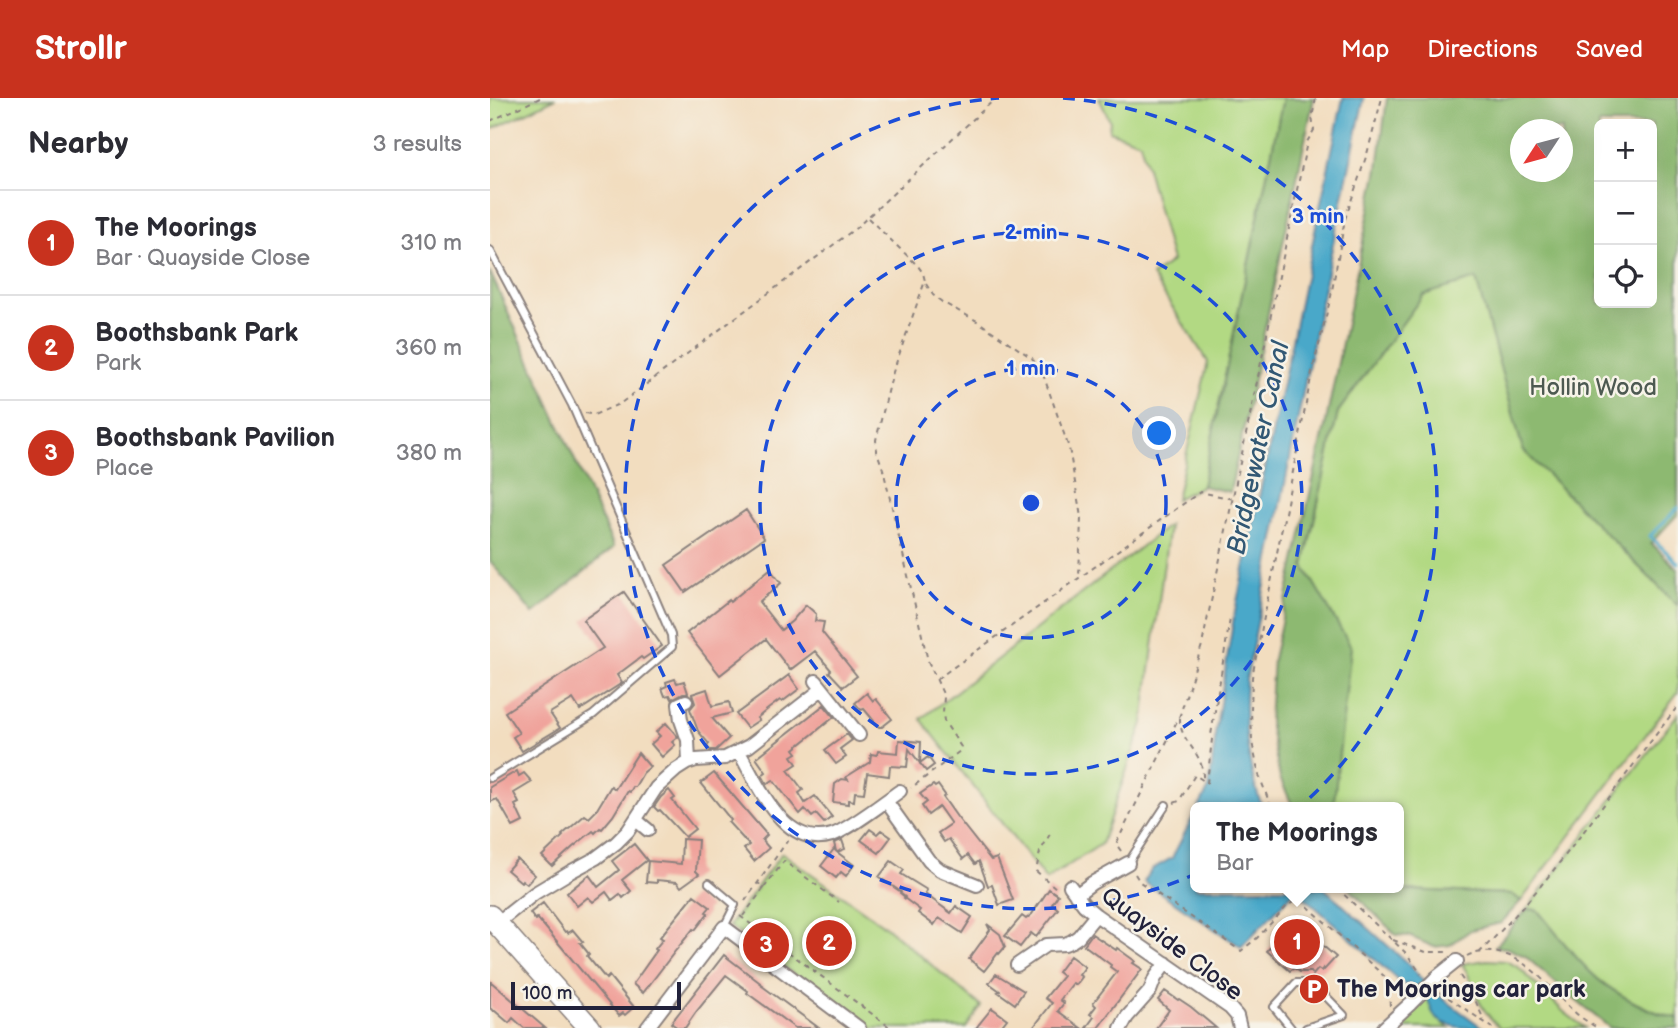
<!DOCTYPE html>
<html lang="en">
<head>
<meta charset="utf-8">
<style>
	:root { --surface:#fff; --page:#f7f7f7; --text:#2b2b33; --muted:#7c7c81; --line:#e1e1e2; --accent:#c8321e }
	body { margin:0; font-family:"Balsamiq Sans",sans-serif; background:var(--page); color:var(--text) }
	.controls { position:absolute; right:21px; top:21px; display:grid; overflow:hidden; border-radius:10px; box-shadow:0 7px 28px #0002 }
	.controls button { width:63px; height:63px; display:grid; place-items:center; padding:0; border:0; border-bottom:2px solid var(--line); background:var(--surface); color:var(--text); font:35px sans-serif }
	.compass { position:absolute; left:1020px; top:21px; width:63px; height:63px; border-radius:50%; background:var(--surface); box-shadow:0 7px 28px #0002; rotate:234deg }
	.scale { position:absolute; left:21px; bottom:18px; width:170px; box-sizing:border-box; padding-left:7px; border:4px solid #22223b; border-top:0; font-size:19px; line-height:24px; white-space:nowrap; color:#22223b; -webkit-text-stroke:5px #f7f3e8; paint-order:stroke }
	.you { position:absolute; left:670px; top:336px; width:24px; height:24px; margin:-18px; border:5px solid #fff; border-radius:50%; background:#1a73e8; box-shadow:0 0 0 10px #1a73e833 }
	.badge { display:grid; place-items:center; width:46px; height:46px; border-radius:50%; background:var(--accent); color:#fff; font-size:23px; font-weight:700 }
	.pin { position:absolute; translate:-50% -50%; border:4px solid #fff; box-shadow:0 2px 7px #0006 }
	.popup { position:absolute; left:700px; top:704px; width:214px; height:91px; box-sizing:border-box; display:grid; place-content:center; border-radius:10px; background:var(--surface); filter:drop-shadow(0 2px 5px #0005); font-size:23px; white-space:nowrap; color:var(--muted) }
	.popup b { font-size:26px; color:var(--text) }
	.popup::after { content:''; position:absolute; left:50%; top:100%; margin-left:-14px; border:14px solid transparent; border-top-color:var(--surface) }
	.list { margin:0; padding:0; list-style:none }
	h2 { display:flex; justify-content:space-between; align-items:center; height:91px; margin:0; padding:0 28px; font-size:30px }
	h2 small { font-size:23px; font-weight:400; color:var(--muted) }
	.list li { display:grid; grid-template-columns:46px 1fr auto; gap:21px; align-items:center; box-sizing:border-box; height:105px; padding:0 28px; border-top:2px solid var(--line) }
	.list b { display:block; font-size:26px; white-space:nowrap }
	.list p { margin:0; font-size:23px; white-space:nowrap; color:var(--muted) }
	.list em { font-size:23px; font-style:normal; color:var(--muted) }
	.icon { flex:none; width:38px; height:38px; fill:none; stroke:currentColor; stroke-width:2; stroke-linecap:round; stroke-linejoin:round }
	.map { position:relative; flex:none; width:1188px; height:930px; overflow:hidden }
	header { display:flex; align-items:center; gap:42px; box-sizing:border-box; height:98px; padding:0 35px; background:var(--accent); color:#fff }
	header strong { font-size:33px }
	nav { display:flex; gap:38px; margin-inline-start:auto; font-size:24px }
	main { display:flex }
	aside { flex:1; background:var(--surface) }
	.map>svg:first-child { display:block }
	.green { fill:#b2d983; stroke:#6a7e5f; stroke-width:2 }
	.forest { fill:#8db971; stroke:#586e56; stroke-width:2; fill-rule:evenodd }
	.water { fill:#4aa8c9; stroke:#366582; stroke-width:2 }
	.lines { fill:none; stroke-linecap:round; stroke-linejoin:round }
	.stream { stroke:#4aa8c9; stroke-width:3.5 }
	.building { fill:#f0a39b }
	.lane-casing { stroke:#8a807d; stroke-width:10 }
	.street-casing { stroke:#8a807d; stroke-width:16 }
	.primary-casing { stroke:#8a807d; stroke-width:24 }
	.path { stroke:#8a807d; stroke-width:2; stroke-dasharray:5 5; stroke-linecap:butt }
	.lane { stroke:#fff; stroke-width:6 }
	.street { stroke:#fff; stroke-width:12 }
	.primary { stroke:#fff; stroke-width:21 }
	.street-bridge-casing { stroke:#8a807d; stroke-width:16; stroke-linecap:butt }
	.street-bridge { stroke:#fff; stroke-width:12 }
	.ring { fill:none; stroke:#1d4ed8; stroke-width:3.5; stroke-dasharray:12 9 }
	.labels { text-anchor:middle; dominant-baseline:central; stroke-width:5; stroke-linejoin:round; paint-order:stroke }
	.park-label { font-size:24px; fill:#4d5951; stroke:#f7f3e8 }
	.street-label { font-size:24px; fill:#22223b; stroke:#f7f3e8 }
	.poi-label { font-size:24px; font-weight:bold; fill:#22223b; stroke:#f7f3e8; text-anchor:start }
	.water-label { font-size:26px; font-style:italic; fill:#325874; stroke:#f7f3e8 }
	.centre { fill:#1d4ed8; stroke:#f7f3e8; stroke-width:3.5 }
	.ring-label { font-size:21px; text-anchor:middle; font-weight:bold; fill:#1d4ed8; stroke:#f7f3e8; stroke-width:5; stroke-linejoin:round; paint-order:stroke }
</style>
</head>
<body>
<header>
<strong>Strollr</strong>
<nav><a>Map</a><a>Directions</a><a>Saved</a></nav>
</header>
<main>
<aside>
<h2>Nearby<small>3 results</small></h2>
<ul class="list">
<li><span class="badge">1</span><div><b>The Moorings</b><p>Bar · Quayside Close</p></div><em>310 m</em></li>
<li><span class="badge">2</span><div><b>Boothsbank Park</b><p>Park</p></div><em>360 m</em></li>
<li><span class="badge">3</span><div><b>Boothsbank Pavilion</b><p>Place</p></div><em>380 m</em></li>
</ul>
</aside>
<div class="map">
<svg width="1188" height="930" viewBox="0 0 1188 930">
	<rect width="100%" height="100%" fill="#f7f3e8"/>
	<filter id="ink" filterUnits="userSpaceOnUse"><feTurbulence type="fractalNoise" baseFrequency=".0143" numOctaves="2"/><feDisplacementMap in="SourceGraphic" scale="14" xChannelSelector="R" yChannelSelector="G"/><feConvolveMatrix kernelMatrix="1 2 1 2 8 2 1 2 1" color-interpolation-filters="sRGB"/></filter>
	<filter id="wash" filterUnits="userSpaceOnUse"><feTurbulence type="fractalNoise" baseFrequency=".00686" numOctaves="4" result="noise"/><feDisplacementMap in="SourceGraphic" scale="28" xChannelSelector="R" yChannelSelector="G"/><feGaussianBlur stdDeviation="1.57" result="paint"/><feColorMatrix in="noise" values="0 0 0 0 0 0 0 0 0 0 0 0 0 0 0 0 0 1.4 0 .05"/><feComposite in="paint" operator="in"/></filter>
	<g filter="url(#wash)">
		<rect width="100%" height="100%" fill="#f2ddbf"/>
		<path class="green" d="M0 0H66L0 32Z
			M609 0H793L712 388 686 401 718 264 662 178 682 163 650 44 619 33 620 23Z
			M986 180 1033 352 1188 508V594L1031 803 1022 796 915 792 909 785 908 709H846L844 703 814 468 848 314 933 197Z
			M679 427 653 625 611 746 556 782 431 621Z
			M1188 616V920C1164 917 1128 897 1109 882 1087 864 1066 834 1047 812L1037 811Z
			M292 755 391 825 491 908 476 930H376L239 828Z
			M996 862 1016 863 1028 869 1074 914 1095 930H1011C1000 922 989 906 984 892 979 881 980 877 972 866Z
			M936 898 944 917 959 930H914L909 925Z"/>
		<path class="forest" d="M793 0H824L740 394 712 388Z
			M897 0H1188V416L1161 445 1188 471V508L1033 352 986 181 933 197 848 314 814 468 861 549 844 703 846 709H803L790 680 779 624 783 561 834 333 888 70ZM1109 26H1162V205H1109ZM1030 32H1072V74H1030Z
			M0 174 124 449 43 516 0 463Z
			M909 785 915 792 1022 796 1031 803 1011 825 981 832 960 847 944 849 919 838 906 837 859 790H908Z
			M1037 811 1047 812C1066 834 1087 864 1109 882 1128 897 1164 917 1188 920V930H1120L1083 900 1035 858 1017 850 1005 849Z"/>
		<path class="water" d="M853 0H874L838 169 756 582C753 626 757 668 772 709H709L719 690 725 643V636L744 518Z
			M705 715 706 790H834L917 865 936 886 930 892 923 887 912 886 806 792 751 849 654 784 662 771 682 760Z
			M942 892 944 894 993 930C976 930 956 930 945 919 941 913 940 905 936 898Z"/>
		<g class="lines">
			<path class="stream" d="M1188 410 1160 438 1188 465"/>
		</g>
		<g id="blocks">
			<path class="building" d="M256 412 274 440 195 494 176 467Z
				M280 471 291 485 269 504 291 532 302 523 316 507 326 516 325 523 334 524 332 534 367 578 353 589 339 574 341 572 325 553 300 572 276 541 230 577 197 535 239 502 240 504Z
				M134 494 172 548 153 561 151 559 127 577 132 585 90 612 83 601 60 615 70 630 32 653 23 639 29 635 15 614 113 550 93 522Z
				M299 577 309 591 292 604 290 602 278 611 267 620 269 622 257 630 246 616Z
				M185 581 187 585 194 583 198 595H193L182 601 180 597 175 598 172 590 177 588 176 584Z
				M217 591 222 608 239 604 242 615 222 620 239 640 226 652H220L217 648 219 646 208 633 200 611 205 605 202 596Z
				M377 595 383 603 386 601 402 621 392 629H389L374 611 371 612 365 605Z
				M334 607 344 619 304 651 307 655 302 658 307 666 298 672 313 692 309 695 315 705 325 698 342 719 334 725 326 716 322 719 315 711 310 716 283 682 277 686 272 677 276 674 266 660Z
				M176 625 188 639 182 644 185 647 172 659 161 646 170 638 166 634Z
				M357 636 362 642 350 651 356 659 346 666 335 652Z
				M409 642 431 644 430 665 438 659 444 667 436 673 419 651 417 669 400 668 399 678 377 675 374 695 365 694 364 703 358 702V706L343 704 345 686 352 681 358 682 356 679 380 664 381 656 387 657 388 653 408 655Z
				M148 655 160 669 153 675 145 689H143L140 694 138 693 123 718 112 731 110 730 105 735 103 733 83 749 62 768 52 758 73 738 72 737 95 717 99 720 106 713 121 688 125 691Z
				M27 673 29 678 34 675 42 684 24 695 29 705 25 707 33 724 23 729 7 701 0 704V689Z
				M224 675 277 737 272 742 279 750 264 763 254 751 259 747 238 724 241 722 211 685Z
				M443 687 445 689 448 687 455 697 453 699 467 719 501 762 507 760 523 802 509 807 502 787 498 788 489 763 485 766 478 757 473 761 459 741 454 744 448 735 461 726 449 709 438 717 432 708 437 704 430 696Z
				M179 692 185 700 182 702 205 731 195 739 170 712 168 713 164 709 171 699Z
				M380 731 387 736 391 732 401 739 389 755 371 742Z
				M192 741 208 742 206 773 209 776 191 789 187 784 167 782V785L156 784 158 763 191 766Z
				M352 742 355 751 347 754 364 767 356 778 351 774 346 780 331 768 344 751 346 753 344 745Z
				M144 746 157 762 132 782 141 793 133 800 130 796 122 802 116 794 103 804 98 799 87 808 77 795 99 777 108 789 129 772 122 763Z
				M27 761 45 777 37 786 32 782 31 784 17 772Z
				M401 763 414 772 411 776 437 792 435 796 461 815 466 808 482 819 472 835 449 820 444 827 428 815 430 812 414 800 415 799 410 795 411 794 389 779Z
				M559 791 568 797 562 806 568 811 546 839 541 835 530 849 515 838 532 818 536 821 542 816Z
				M204 797 220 809 216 814 218 815 205 832 203 831 186 852 153 895 143 886 167 852 165 851 173 841 170 839Z
				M53 805 75 834 77 833 78 835 83 832 93 844 90 845 99 856 97 858 116 881 119 878 144 909 135 917 133 915 129 918 55 829 47 820 45 822 40 815Z
				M807 819 820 830 817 834 846 859 834 872 833 870 831 873 828 871 823 877 821 874H810L804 870 800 873 777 853Z
				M497 826 510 836 515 849 509 856 508 855 494 873 479 861 500 832Z
				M265 833 293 853 289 859 261 839Z
				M602 836 626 852 627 850 645 863 643 865 652 871 608 930H596L604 919 600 916 606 908 603 905 627 874 620 869 621 867 594 847Z
				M234 857 273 887 272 888 329 930H305L257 895 258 893 236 877 206 914 195 930H188L181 925Z
				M580 858 595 869 589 877 592 879 586 887 583 885 570 902 574 905 568 913 591 930H543L562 905 555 900 573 878 568 874Z
				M506 876 534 893 525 906 508 894 510 893 499 885Z
				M0 883 34 912 55 930H34L23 920 19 925 5 913H3L0 910Z
				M675 893 688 902 689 901 701 909 726 930H666L679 912 668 902Z
				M502 910 517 921 510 930H486Z"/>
		</g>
	</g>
	<g filter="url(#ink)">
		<use href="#blocks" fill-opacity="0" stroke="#8a807d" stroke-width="2"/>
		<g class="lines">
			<g class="lane-casing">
				<path id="lane" d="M0 152 82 307 181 537 182 549 103 617 0 680
					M638 765 676 707
					M219 785 245 807 234 829
					M801 930 784 909 806 885H823L854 917 816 930"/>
			</g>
			<g class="street-casing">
				<path id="street" d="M326 583 369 637
					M196 603 189 606 191 622 198 642 199 664
					M249 654C268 686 294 752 342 737 360 731 394 704 410 693
					M396 703 439 763 450 772 487 787
					M146 722 158 732
					M580 788 594 807 606 817 740 910 747 918 750 930
					M586 797 602 785 638 765
					M7 825 45 795 80 774 106 760 126 745 138 733 166 690 186 672 197 665 206 662 235 660 259 648 332 591
					M527 867 556 847 575 846 582 843 588 839 606 817
					M947 879 967 863
					M157 930 234 829 369 930
					M631 930 637 919 660 893 665 880 676 865
					M894 930 920 906"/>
			</g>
			<g class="primary-casing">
				<path id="primary" d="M0 818 100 930"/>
			</g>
			<path class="path" d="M0 23 50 0
				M378 120 428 168 433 175 435 183 403 274 386 342 387 354 393 371 438 563 454 598 453 616 454 623 471 649 470 653 421 690
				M436 186 443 197 452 204 487 223 542 260 554 279 579 350 591 419 589 480
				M95 315 104 317 131 305 366 130 506 0
				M447 581 710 394 744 401
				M690 620C689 645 714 652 713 681
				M684 705 689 703 705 677 717 685 722 641 721 637 740 521
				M781 709 769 677 762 644 761 612 762 579 796 410 822 274 841 198 855 121 877 56 892 0
				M560 736 550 754 546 773 566 790H568
				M631 753 626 746 690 617 712 547 817 44 824 32 822 19 826 0
				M645 776 650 784 751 853 767 840 797 808 805 803 813 804 895 879 899 893 900 908
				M274 790 294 763 349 804
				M847 790 917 856 931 876
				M255 803 298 742
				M250 818 401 930
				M253 818 274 790 268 785
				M903 842 936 854H959
				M989 855C1065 781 1123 691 1188 608
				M977 858C982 855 987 855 993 854 1037 851 1059 893 1089 918 1095 922 1101 926 1107 930
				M970 878 982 895 994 922
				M950 894 1003 930"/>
			<use href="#lane" class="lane"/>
			<use href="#street" class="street"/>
			<use href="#primary" class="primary"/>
			<g class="street-bridge-casing">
				<path id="street-bridge" d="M920 906 947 879"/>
			</g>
			<use href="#street-bridge" class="street-bridge"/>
		</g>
	</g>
	<g class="ring">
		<circle cx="541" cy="405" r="135"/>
		<circle cx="541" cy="405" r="271"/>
		<path d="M573 0A406 406 0 1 1 509 0"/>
	</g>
	<defs>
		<g id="parking-disc" transform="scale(1.575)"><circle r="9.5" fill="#c8321e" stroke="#f7f3e8"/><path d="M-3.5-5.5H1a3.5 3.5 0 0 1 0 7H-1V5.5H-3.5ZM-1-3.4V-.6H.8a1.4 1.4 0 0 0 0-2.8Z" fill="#fff"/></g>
	</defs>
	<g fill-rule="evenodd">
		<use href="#parking-disc" x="824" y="891"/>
	</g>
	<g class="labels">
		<g class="park-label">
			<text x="1103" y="289">Hollin Wood</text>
		</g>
		<g class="street-label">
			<text transform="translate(682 846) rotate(37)">Quayside Close</text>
		</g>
		<g class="poi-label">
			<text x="847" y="891">The Moorings car park</text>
		</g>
		<g class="water-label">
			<text transform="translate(769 350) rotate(-78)">Bridgewater Canal</text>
		</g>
	</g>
	<circle cx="541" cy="405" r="10" class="centre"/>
	<g class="ring-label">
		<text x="828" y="125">3 min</text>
		<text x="541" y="141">2 min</text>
		<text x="541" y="277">1 min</text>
	</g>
</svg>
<div class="controls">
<button>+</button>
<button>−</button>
<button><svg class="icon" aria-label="locate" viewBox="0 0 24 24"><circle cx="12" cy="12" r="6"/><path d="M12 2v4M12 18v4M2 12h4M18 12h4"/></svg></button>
</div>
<svg class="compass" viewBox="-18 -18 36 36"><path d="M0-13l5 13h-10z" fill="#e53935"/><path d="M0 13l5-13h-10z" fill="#7c7c81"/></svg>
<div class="scale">100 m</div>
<div class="you"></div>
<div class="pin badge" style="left:807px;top:844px">1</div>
<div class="popup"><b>The Moorings</b>Bar</div>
<div class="pin badge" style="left:339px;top:845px">2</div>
<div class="pin badge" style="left:276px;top:847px">3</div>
</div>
</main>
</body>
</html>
